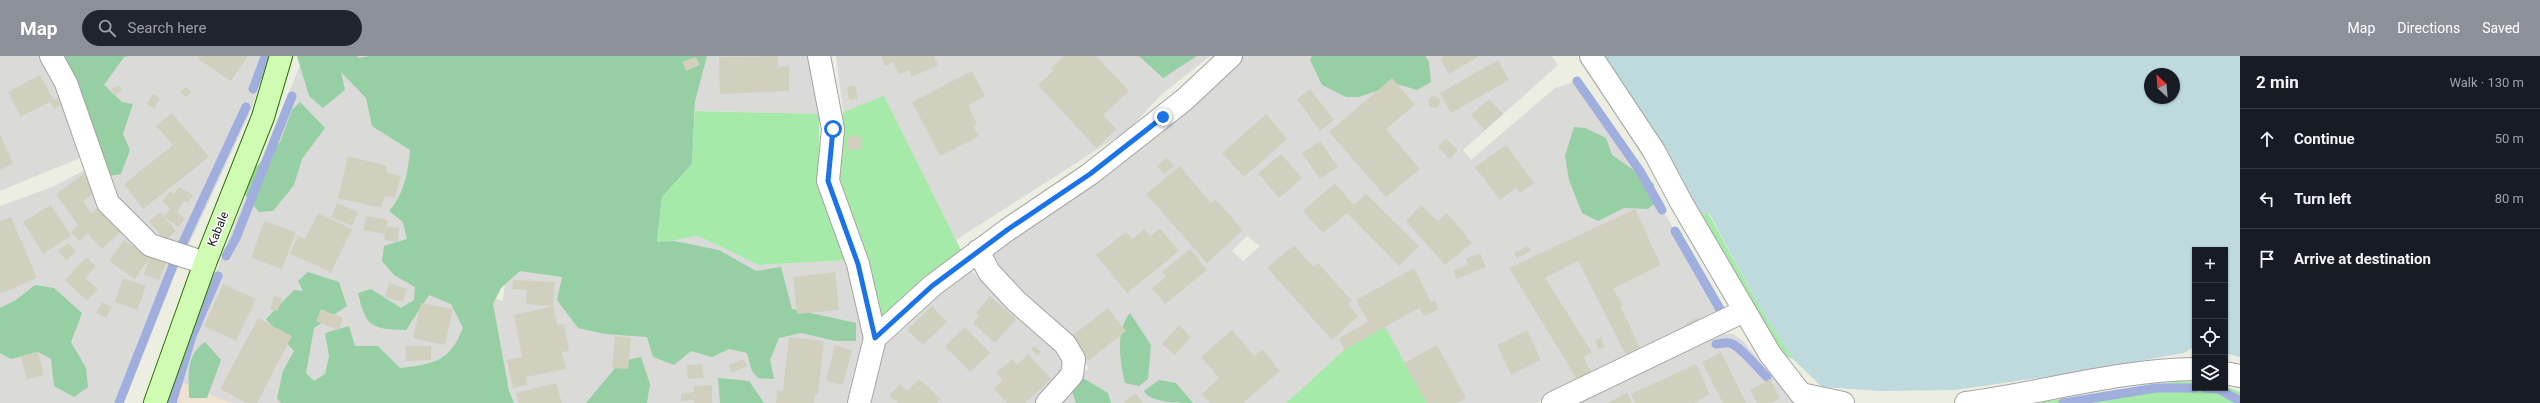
<!DOCTYPE html>
<html lang="en">
<head>
<meta charset="utf-8">
<style>
	:root { --surface:#171b24; --page:#20242c; --text:#f1f3f6; --muted:#9ea1a6; --line:#363941; --accent:#8c9099 }
	body { margin:0; font-family:Roboto,sans-serif; background:var(--page); color:var(--text) }
	.controls { position:absolute; right:12px; bottom:12px; display:grid; overflow:hidden; border-radius:0px; box-shadow:0 1px 3px #0004 }
	.controls button { width:36px; height:36px; display:grid; place-items:center; padding:0; border:0; border-bottom:1px solid var(--line); background:var(--surface); color:var(--text); font:20px sans-serif }
	.compass { position:absolute; left:2144px; top:12px; width:36px; height:36px; border-radius:50%; background:var(--surface); box-shadow:0 1px 3px #0004; rotate:334deg }
	.stop { position:absolute; width:12px; height:12px; margin:-9px; border:3px solid #1a73e8; border-radius:50%; background:#fff }
	.stop.end { background:#1a73e8; border-color:#fff; box-shadow:0 1px 4px #0008 }
	.list { margin:0; padding:0; list-style:none }
	h2 { display:flex; justify-content:space-between; align-items:center; height:52px; margin:0; padding:0 16px; font-size:17px }
	h2 small { font-size:13px; font-weight:400; color:var(--muted) }
	.list li { display:grid; grid-template-columns:26px 1fr auto; gap:12px; align-items:center; box-sizing:border-box; height:60px; padding:0 16px; border-top:1px solid var(--line) }
	.list b { display:block; font-size:15px; white-space:nowrap }
	.list em { font-size:13px; font-style:normal; color:var(--muted) }
	.icon { flex:none; width:22px; height:22px; fill:none; stroke:currentColor; stroke-width:2; stroke-linecap:round; stroke-linejoin:round }
	.map { position:relative; flex:none; width:2240px; height:347px; overflow:hidden }
	header { display:flex; align-items:center; gap:24px; box-sizing:border-box; height:56px; padding:0 20px; background:var(--accent); color:#fff }
	header strong { font-size:19px }
	nav { display:flex; gap:22px; margin-inline-start:auto; font-size:14px }
	.search { width:280px; height:36px; background:var(--page); display:flex; align-items:center; gap:10px; box-sizing:border-box; padding:0 14px; border-radius:22px; color:var(--muted); font-size:15px }
	main { display:flex }
	aside { flex:1; background:var(--surface) }
	.map>svg:first-child { display:block }
	.residential { fill:#dadad9; fill-rule:evenodd }
	.commercial { fill:#f0e2d0 }
	.grass { fill:#a5eaa9 }
	.forest { fill:#95cfa3 }
	.wetland { fill:#bedadd; fill-rule:evenodd }
	.lines { fill:none; stroke-linecap:round; stroke-linejoin:round }
	.stream { stroke:#a0aedd; stroke-width:9 }
	.building { fill:#d1d0bf }
	.street-casing { stroke:#a3a3a3; stroke-width:24 }
	.secondary-casing { stroke:#2a7402; stroke-width:24 }
	.street { stroke:#fff; stroke-width:22 }
	.secondary { stroke:#d0fbb3; stroke-width:22 }
	.route { stroke:#1a73e8; stroke-width:5 }
	.labels { text-anchor:middle; dominant-baseline:central; stroke-width:3; stroke-linejoin:round; paint-order:stroke }
	.street-label { font-size:12px; fill:#1c1c1c; stroke:#fff }
</style>
</head>
<body>
<header>
<strong>Map</strong>
<div class="search"><svg class="icon" aria-label="search" viewBox="0 0 24 24"><circle cx="10" cy="10" r="6"/><path d="M15 15l6 6"/></svg>Search here</div>
<nav><a>Map</a><a>Directions</a><a>Saved</a></nav>
</header>
<main>
<div class="map">
<svg width="2240" height="347" viewBox="0 0 2240 347">
	<rect width="100%" height="100%" fill="#ebeee1"/>
	<path class="residential" d="M0 0H44L85 100 0 135Z
		M60 0H268L252 52 186 195 157 183 116 140Z
		M304 0H468L421 221 503 245 507 207 698 180 759 209 850 204 866 274 852 347H230L174 323 241 152Z
		M683 0H811L819 58 674 54Z
		M836 0H1210L1161 39 1129 73 956 184 884 41 843 56Z
		M1239 0H1552L1558 9 1463 94 1471 104 1555 32 1577 25 1594 42 1640 115 1724 259 1536 347H1427L1404 307 1344 294 1286 347H1051L1089 312 1048 266 990 208 987 195ZM1247 180 1260 190 1243 205 1232 195Z
		M89 112 180 206 123 347H0V150L52 131Z
		M967 211 1061 299 1064 311 1060 321 1039 347H867L888 277Z
		M1721 278H1733L1743 285 1792 344 1801 347H1576Z"/>
	<path class="commercial" d="M174 323 230 347H166Z"/>
	<path class="grass" d="M884 40 962 196 881 266 863 188 841 133 837 99 843 56Z
		M695 55 819 58V126L850 204 759 209 698 180 657 187 662 141 692 108Z
		M1708 157 1760 251 1793 303 1777 297 1699 159Z
		M1385 271 1427 347H1286L1344 294Z
		M2179 325 2195 326V332L2225 330 2240 336V347H2036Z"/>
	<path class="forest" d="M65 0H128L124 1 104 29 122 46 133 48 123 78 130 94 121 118 108 120Z
		M297 0H357L359 2 370 0H707L695 45 692 108 662 141 657 186 674 185 719 194 756 215 781 211 792 253 856 267V285H836L801 277 779 282 770 304 774 323 758 322 752 315 747 297 729 293 712 301 691 295 674 309 653 301 647 281 605 278 578 272 557 244 562 221 520 215 501 232 493 248 509 335 514 347H281L277 342 283 315 294 295 266 263 294 234 303 235 298 225 308 216 339 226 347 250 314 272 306 317 314 325 325 318 329 300 325 277 349 270 355 290H378L400 312C435 308 450 305 463 272L451 248 429 239 406 274C372 273 366 272 358 237L371 233 401 252 414 244 415 231 394 219 382 205 384 190 407 183 403 166 389 155C404 139 408 116 410 94L372 70 366 42 341 16 345 34 323 52 309 40Z
		M1139 0H1197L1163 22Z
		M1312 0H1425L1429 6 1431 26 1417 34 1397 28 1359 41H1346L1322 29 1310 4Z
		M300 46 325 72 302 103 294 129 273 155 259 156 242 135 252 115 280 86 292 54Z
		M1574 71 1585 72 1606 82 1612 99 1654 128V148L1648 153 1624 152 1598 165 1582 157 1569 124 1565 100Z
		M35 229 54 232 82 257 71 286 86 312 88 331 74 341 54 330 51 303 38 296 11 303 0 297V252L16 244Z
		M1130 257 1151 289 1148 323 1139 330 1125 327C1120 306 1115 274 1130 257Z
		M205 286 221 304 207 342H189C189 320 185 300 205 286Z
		M641 301 650 328 647 347H586L621 305Z
		M718 322 749 325 764 347H720Z
		M1083 322 1108 337 1111 347H1076L1072 335Z
		M1159 324 1176 327 1193 347C1178 347 1150 347 1144 335Z"/>
	<path class="wetland" d="M1601 0H2240V301L2225 297V194H2195V290L2184 297 2072 317 1955 334 1880 335 1822 331 1793 303 1760 251 1709 157 1699 159 1688 135ZM2150 18H2174V42H2150Z"/>
	<g class="lines">
		<path class="stream" d="M1577 25 1640 115 1662 154
			M253 33 265 1
			M1675 175 1721 255
			M180 193 246 51
			M226 200 236 182 292 40
			M1716 288C1720 288 1725 286 1729 287 1739 288 1758 313 1767 321
			M2204 332 2219 333 2240 345
			M119 347 174 207
			M172 347 192 280 218 220
			M2063 347 2156 332H2195"/>
	</g>
	<path class="building" d="M200 0H248L231 25 198 3Z
		M778 0V11L789 10V35L720 38 719 1Z
		M881 0H934L938 9 912 21 909 14 899 19 893 6 885 10Z
		M1064 0H1096L1129 35 1103 59 1117 73 1096 92 1038 29 1053 15 1051 12Z
		M1445 0H1479L1449 18 1440 3Z
		M696 1 700 9 686 15 682 6Z
		M1498 4 1509 24 1451 57 1440 37Z
		M972 15 985 40 968 49 977 68 973 70 979 80 940 100 912 46Z
		M40 19 54 44 62 40 66 46 54 53 50 46 21 61 8 36Z
		M1392 22 1415 49 1386 73 1420 113 1386 141 1329 76Z
		M119 29 122 34 115 39 111 33Z
		M855 29 858 43 849 44 847 31Z
		M186 31 191 36 186 41 180 36Z
		M1310 33 1334 64 1320 75 1297 43Z
		M153 38 160 42 154 53 146 48Z
		M1428 46a6 6 0 1 1 12 0a6 6 0 1 1-12 0Z
		M1489 43 1503 58 1485 74 1471 59Z
		M172 57 209 101 143 153 124 128 173 89 156 70Z
		M1266 58 1287 83 1244 121 1222 97Z
		M0 78 13 108 0 114Z
		M847 80 861 81V93L847 94Z
		M1446 82 1458 94 1450 103 1438 91Z
		M1320 85 1338 111 1320 123 1302 97Z
		M1506 89 1534 127 1520 137 1516 132 1500 144 1475 111Z
		M1281 98 1302 122 1279 142 1258 117Z
		M348 100 387 110 386 116 401 120 395 142 385 140 381 152 338 142Z
		M1167 102 1174 110 1164 118 1157 110Z
		M1180 110 1211 147 1215 143 1243 174 1207 207 1146 138Z
		M83 118 96 136 83 145 92 158 101 147 124 172 102 193 87 177 80 185 71 177 78 169 56 138Z
		M1335 127 1354 149 1366 138 1419 190 1399 210 1347 157 1323 177 1303 155Z
		M179 131 193 139 188 147 184 145 177 156 185 162 179 171 164 161 170 152 162 146 170 135 174 138Z
		M337 147 358 156 352 170 331 161Z
		M51 149 71 180 43 198 23 166Z
		M1421 149 1438 165 1447 157 1472 187 1445 209 1406 165Z
		M1635 153 1661 209 1613 233 1623 249 1620 250 1642 296 1628 303 1578 205 1545 222 1592 296 1584 301 1592 318 1578 325 1509 212Z
		M160 156 176 175 165 184 149 165Z
		M318 157 352 173 331 216 290 198 298 180 305 183Z
		M366 160 388 164 386 170 399 172 398 186 384 184 385 178 363 174Z
		M11 161 37 222 0 238V165Z
		M264 165 296 176 282 213 251 202Z
		M1160 172 1179 195 1127 237 1096 199 1126 176 1132 183 1144 173 1150 180Z
		M124 184 150 201 135 223 109 205Z
		M68 187 76 195 66 204 58 195Z
		M1294 189 1313 211 1318 207 1352 245 1348 248 1358 260 1332 284 1267 212Z
		M1528 190 1531 195 1517 202 1514 197Z
		M1190 193 1207 214 1165 248 1152 232 1166 221 1162 216Z
		M1480 197 1486 211 1457 223 1453 215 1468 208 1466 203Z
		M86 201 96 210 85 222 98 233 87 245 65 224Z
		M150 201 166 207 159 224 144 218Z
		M1414 212 1431 246 1435 244 1439 253 1424 260 1419 252 1344 294 1339 282 1368 266 1356 244Z
		M835 216 839 254 797 258 793 221Z
		M123 222 146 230 137 254 115 246Z
		M513 224 555 226 553 250 526 248 527 234 512 233Z
		M389 227 407 233 403 246 385 241Z
		M223 228 256 243 236 285 204 270Z
		M274 240 282 242 278 255 270 253Z
		M990 240 1016 263 995 287 973 267 979 260 976 257Z
		M102 246 112 251 106 262 96 257Z
		M421 247 453 253 445 289 413 282Z
		M553 250 557 269 564 268 569 295 562 296 566 313 526 321 527 329 513 332 507 304 522 301 514 259Z
		M932 250 947 266 923 289 907 274Z
		M1108 252 1126 275 1088 305 1069 282Z
		M321 253 343 262 338 274 316 265Z
		M1698 261 1703 271 1691 276 1686 267Z
		M258 262 292 280 257 347H246L220 333Z
		M1179 269 1191 281 1175 299 1162 288Z
		M965 271 990 297 970 316 945 290Z
		M1232 274 1254 300 1262 293 1280 315 1243 347H1210L1202 338 1219 322 1201 301Z
		M1527 274 1541 304 1511 319 1497 289Z
		M615 280 631 282 628 313 612 312Z
		M789 281 824 285 818 338H815L814 347H776L777 334 783 335Z
		M1601 281 1605 291 1599 294 1595 284Z
		M835 289 852 294 843 329 826 325Z
		M1437 289 1466 342 1457 347H1427L1404 307Z
		M405 290H431V304L406 305Z
		M1034 290 1041 296 1037 299 1031 293Z
		M38 296 44 319 27 323 21 300Z
		M1721 296 1746 347H1723L1702 306Z
		M1028 298 1051 323 1025 347H1007L994 333 1003 324 996 317 1012 303 1017 309Z
		M743 303 747 310 732 317 729 309Z
		M702 308 704 322 688 323 687 309Z
		M1696 308 1710 338 1694 347H1635L1631 338Z
		M919 323 941 343 937 347H898L889 339 900 328 907 335Z
		M1770 323 1780 342 1771 347H1757L1750 334Z
		M556 327 562 347H519L516 337Z
		M712 329V347H694V344L681 345V338L694 336V330Z
		M1135 337 1143 347H1123Z
		M1627 337 1632 347H1607Z"/>
	<g class="lines">
		<g class="street-casing">
			<path id="street" d="M51 0 66 27 108 147 150 189 205 207
				M819 0 833 73 828 125 858 208 875 282
				M1591 0 1654 95 1681 146 1770 298 1801 338 1843 347
				M978 195 989 216 1016 245 1065 288 1074 303 1072 319 1047 347
				M2225 317 2240 320
				M859 347 875 282 932 230 1007 174 1090 118 1184 44 1231 0
				M1553 347 1744 255
				M1966 347C2042 337 2118 314 2195 313"/>
		</g>
		<g class="secondary-casing">
			<path id="secondary" d="M155 347 205 207 263 61 281 0"/>
		</g>
		<use href="#street" class="street"/>
		<use href="#secondary" class="secondary"/>
	</g>
	<g class="lines">
		<path class="route" d="M833 73 828 125 858 208 875 282 932 230 1007 174 1090 118 1163 61"/>
	</g>
	<g class="labels">
		<g class="street-label">
			<text transform="translate(218 173) rotate(-68)">Kabale</text>
		</g>
	</g>
</svg>
<div class="controls">
<button>+</button>
<button>−</button>
<button><svg class="icon" aria-label="locate" viewBox="0 0 24 24"><circle cx="12" cy="12" r="6"/><path d="M12 2v4M12 18v4M2 12h4M18 12h4"/></svg></button>
<button><svg class="icon" aria-label="layers" viewBox="0 0 24 24"><path d="M12 4l9 5-9 5-9-5zM3 14l9 5 9-5"/></svg></button>
</div>
<svg class="compass" viewBox="-18 -18 36 36"><path d="M0-13l5 13h-10z" fill="#e53935"/><path d="M0 13l5-13h-10z" fill="#9ea1a6"/></svg>
<div class="stop" style="left:833px;top:73px"></div>
<div class="stop end" style="left:1163px;top:61px"></div>
</div>
<aside>
<h2>2 min<small>Walk · 130 m</small></h2>
<ul class="list">
<li><svg class="icon" aria-label="ahead" viewBox="0 0 24 24"><path d="M12 20V5M6 11l6-6 6 6"/></svg><div><b>Continue</b></div><em>50 m</em></li>
<li><svg class="icon" aria-label="left" viewBox="0 0 24 24"><path d="M17 20v-9H6M10 6l-5 5 5 5"/></svg><div><b>Turn left</b></div><em>80 m</em></li>
<li><svg class="icon" aria-label="arrive" viewBox="0 0 24 24"><path d="M6 21V4h12l-3 4 3 4H6"/></svg><div><b>Arrive at destination</b></div></li>
</ul>
</aside>
</main>
</body>
</html>
